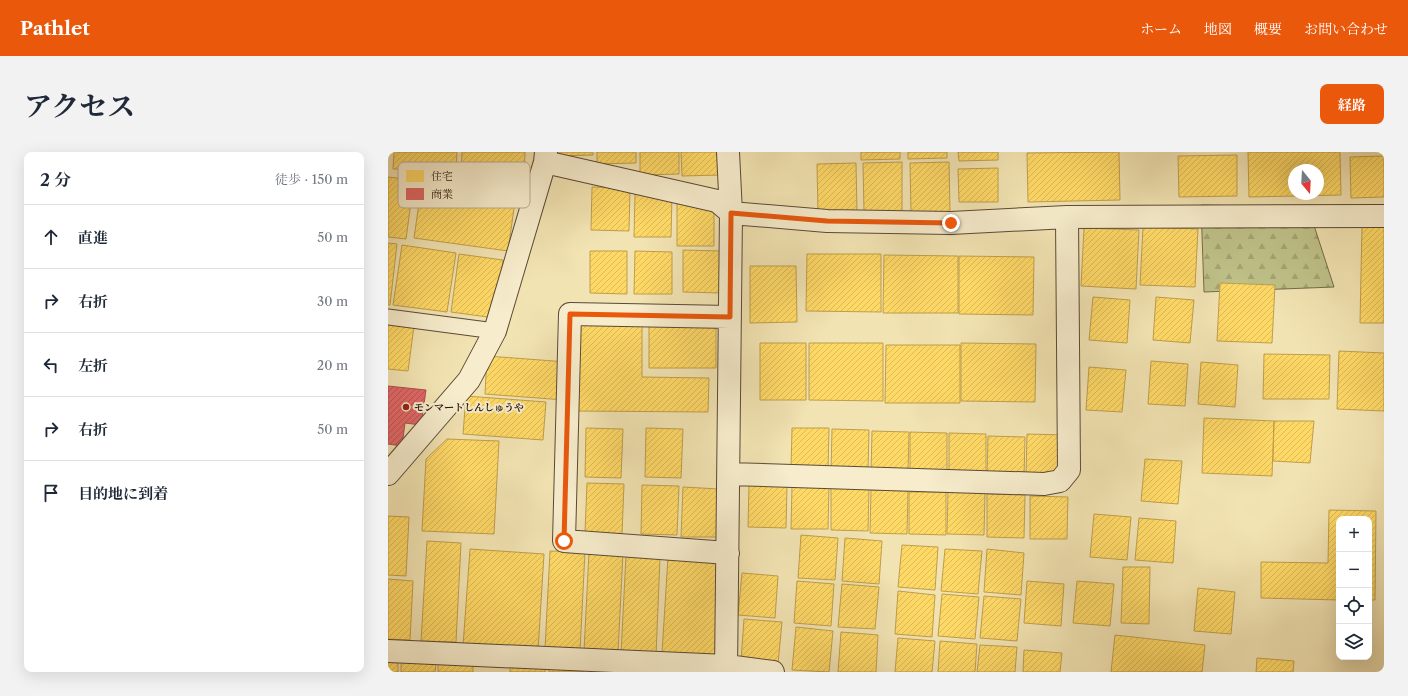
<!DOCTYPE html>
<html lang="ja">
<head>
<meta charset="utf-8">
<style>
	:root { --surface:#fff; --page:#f2f2f3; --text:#1f2937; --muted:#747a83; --line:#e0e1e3; --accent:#ea580c }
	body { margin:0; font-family:"Libre Caslon Text","Noto Serif JP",serif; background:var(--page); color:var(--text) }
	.controls { position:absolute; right:12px; bottom:12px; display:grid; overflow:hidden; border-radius:8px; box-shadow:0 4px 16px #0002 }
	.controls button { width:36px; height:36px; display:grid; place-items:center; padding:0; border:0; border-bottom:1px solid var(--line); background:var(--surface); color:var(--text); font:20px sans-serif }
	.compass { position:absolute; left:900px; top:12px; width:36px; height:36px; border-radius:50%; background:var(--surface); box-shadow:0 4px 16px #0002; rotate:162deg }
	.stop { position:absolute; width:12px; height:12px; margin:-9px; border:3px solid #ea580c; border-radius:50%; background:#fff }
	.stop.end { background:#ea580c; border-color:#fff; box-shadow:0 1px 4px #0008 }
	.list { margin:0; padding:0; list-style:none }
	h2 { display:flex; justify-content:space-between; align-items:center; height:52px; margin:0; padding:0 16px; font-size:17px }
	h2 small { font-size:13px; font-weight:400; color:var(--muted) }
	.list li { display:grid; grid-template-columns:26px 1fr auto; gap:12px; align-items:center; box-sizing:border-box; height:64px; padding:0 16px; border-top:1px solid var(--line) }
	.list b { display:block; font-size:15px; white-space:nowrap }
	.list em { font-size:13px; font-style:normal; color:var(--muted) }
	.icon { flex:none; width:22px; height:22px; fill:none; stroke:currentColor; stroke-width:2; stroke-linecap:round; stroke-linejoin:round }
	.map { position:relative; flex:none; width:996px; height:520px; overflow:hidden; border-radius:8px }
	header { display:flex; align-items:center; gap:24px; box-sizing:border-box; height:56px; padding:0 20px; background:var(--accent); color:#fff }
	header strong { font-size:19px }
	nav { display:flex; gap:22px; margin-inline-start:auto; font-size:14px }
	.intro { display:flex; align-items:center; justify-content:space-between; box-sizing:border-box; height:96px; padding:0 24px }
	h1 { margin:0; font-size:28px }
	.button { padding:10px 18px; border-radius:8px; background:var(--accent); color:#fff; font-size:14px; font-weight:700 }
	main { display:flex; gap:24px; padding:0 24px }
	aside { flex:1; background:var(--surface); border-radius:8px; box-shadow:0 4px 16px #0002 }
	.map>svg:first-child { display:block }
	.forest { fill:url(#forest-firs); stroke:#746c4b }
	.homes { fill:url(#homes-hatch); stroke:#bf9e4b; fill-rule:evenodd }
	.shops { fill:url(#shops-hatch); stroke:#a94e4b }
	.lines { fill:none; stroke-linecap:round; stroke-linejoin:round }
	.service-casing { stroke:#5b4936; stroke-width:17 }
	.minor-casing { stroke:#5b4936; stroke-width:24 }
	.service { stroke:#f7edcd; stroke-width:15 }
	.minor { stroke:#f7edcd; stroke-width:22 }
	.route { stroke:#ea580c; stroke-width:5 }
	.poi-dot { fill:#8f2418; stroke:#f7edcd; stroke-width:1.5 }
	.labels { text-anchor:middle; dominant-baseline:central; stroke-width:4; stroke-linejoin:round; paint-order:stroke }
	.poi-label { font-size:10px; font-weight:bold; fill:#29160d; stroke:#f7edcd; text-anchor:start }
	.key { fill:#f7edcd; stroke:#b9ac93; stroke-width:1 }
	.key-label { font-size:11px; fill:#29160d }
</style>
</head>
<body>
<header>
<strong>Pathlet</strong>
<nav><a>ホーム</a><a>地図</a><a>概要</a><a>お問い合わせ</a></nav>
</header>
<div class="intro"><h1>アクセス</h1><a class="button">経路</a></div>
<main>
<aside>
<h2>2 分<small>徒歩 · 150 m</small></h2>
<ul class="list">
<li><svg class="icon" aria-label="ahead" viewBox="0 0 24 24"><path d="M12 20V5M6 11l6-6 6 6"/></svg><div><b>直進</b></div><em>50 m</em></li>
<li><svg class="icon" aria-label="right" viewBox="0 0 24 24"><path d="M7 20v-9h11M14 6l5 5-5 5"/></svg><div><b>右折</b></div><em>30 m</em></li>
<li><svg class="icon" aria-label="left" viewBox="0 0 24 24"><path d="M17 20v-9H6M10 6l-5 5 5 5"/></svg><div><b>左折</b></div><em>20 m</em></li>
<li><svg class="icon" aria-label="right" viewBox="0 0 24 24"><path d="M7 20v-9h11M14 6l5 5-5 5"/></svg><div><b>右折</b></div><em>50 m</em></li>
<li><svg class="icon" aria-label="arrive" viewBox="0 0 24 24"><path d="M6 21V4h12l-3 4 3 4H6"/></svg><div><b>目的地に到着</b></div></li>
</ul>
</aside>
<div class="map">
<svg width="996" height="520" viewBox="0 0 996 520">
	<defs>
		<pattern id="forest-firs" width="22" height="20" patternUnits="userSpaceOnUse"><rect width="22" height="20" fill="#bfc289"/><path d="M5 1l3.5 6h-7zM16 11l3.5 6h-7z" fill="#a4a675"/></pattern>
		<pattern id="homes-hatch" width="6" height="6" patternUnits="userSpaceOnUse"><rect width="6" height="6" fill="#ffd966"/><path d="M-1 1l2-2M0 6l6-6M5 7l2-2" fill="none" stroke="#dbba57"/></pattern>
		<pattern id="shops-hatch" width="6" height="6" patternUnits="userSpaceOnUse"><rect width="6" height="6" fill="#e06666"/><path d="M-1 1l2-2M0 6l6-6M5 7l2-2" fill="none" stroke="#b65352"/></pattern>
	</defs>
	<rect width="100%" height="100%" fill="#f2e3b2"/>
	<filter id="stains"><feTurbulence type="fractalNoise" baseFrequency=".005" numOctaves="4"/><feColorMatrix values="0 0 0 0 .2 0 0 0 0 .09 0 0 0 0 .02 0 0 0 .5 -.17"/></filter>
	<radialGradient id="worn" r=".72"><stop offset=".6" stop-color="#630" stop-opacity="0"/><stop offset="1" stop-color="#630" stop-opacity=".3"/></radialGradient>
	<path class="forest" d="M813 53 920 55 946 135 816 140Z"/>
	<path class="homes" d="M6 0H69L68 19 5 17Z
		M74 0H137L136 28 73 25Z
		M166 0H205V3L166 4Z
		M209 0H248V11L209 12Z
		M252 0H291V22L252 23Z
		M293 0H332L333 23 294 24Z
		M473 0H512V7L473 8Z
		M520 0H559V6L520 7Z
		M570 0H610V8L571 9Z
		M731 0 732 48 640 50 639 1Z
		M860 0H952L953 43 861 45ZM906 18H930V42H906Z
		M849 3V44L791 45 790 4Z
		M996 4V45L963 46 962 5Z
		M514 10V60L476 61 475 11Z
		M561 10 562 61H523L522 11Z
		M468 11 469 61 430 62 429 12Z
		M610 16V50H571L570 17Z
		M0 25 26 28 18 87 0 85Z
		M34 30 128 42 120 99 26 86Z
		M204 35 242 36 241 79 203 78Z
		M247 42 284 43 283 85H246Z
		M289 51 326 52V94H289Z
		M755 75 810 77 807 135 752 133Z
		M974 75H996V171H972Z
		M696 76 751 78 748 137 693 134Z
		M0 91 9 92 2 153H0Z
		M14 93 68 101 59 160 5 153Z
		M295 98 332 99V141L295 140Z
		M202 99H239V142L202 141Z
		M247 99 284 100V142H246Z
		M71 102 115 108 107 166 63 160Z
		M419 102H493V160L418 159Z
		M496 103 570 104V161H495Z
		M571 104 646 105 645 163 571 162Z
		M362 114H408L409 170 362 171Z
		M832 131 887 133 884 191 829 189Z
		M705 145 742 148 739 191 701 188Z
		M768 145 806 148 802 191 765 188Z
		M0 170 26 174 20 219 0 217Z
		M187 170 254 171V225L321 226 320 260 186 259Z
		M261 172 328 173V216H261Z
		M372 191H418V248H372Z
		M421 191H495V249L421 248Z
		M573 191 648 192 647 250 573 249Z
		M498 193H572V251H497Z
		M951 199 996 201V259L949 257Z
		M876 202 942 203 941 247H875Z
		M99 204 179 210 176 248 97 242Z
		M763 209 800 212 797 254 760 252Z
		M813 210 850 213 847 255 810 252Z
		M701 215 738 218 734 260 698 258Z
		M78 244 158 250 155 288 75 282Z
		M816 266 886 269 884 324 814 321Z
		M886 269H926L922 311 885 309Z
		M198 276 235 277 233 326 197 325Z
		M258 276 295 277 293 326 257 325Z
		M404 276H441L440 319 403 318Z
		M444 277 481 278 480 320H443Z
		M484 279 521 280 520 322H483Z
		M522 280 559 281V324L522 323Z
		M561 281 598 282V324H561Z
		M639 282 676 283 675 325 638 324Z
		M600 284 637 285 636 327 599 326Z
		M59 287 111 289 106 382 34 379 38 307Z
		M757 307 794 309 790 352 753 349Z
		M199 331 236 332 234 382 197 381Z
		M254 333 291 334 289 383 253 382Z
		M361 333 399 334 398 376 360 375Z
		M404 334 441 335 440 377H403Z
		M295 335 331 337 330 385H293Z
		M443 335 481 336 480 379 443 378Z
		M483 338 520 339 519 382 482 381Z
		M521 340H558V383L521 382Z
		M560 340 597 341 596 383 559 382Z
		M599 342 637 343 636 386 599 385Z
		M642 344 680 345 679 387H642Z
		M941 358 988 359 987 448H981V367H951V448L873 446V410L940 411Z
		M706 362 743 365 739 408 702 405Z
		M0 364 21 365 18 424 0 423Z
		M751 366 788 369 785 411 747 408Z
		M413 383 450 386 447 428 410 426Z
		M457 386 494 389 491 432 454 429Z
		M39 389 73 391 68 490 33 489Z
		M514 393 550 395 547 438 510 435Z
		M82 397 156 402 150 499 75 494Z
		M557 397 594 399 590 442 553 439Z
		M599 397 636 401 633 443 596 440Z
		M162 399 197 400 192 499 157 497Z
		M201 400 235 401 230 501 196 499Z
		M238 403 272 405 268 504 233 502Z
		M280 405 336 408 331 505 274 501Z
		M735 415H762L761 472 733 471Z
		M354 421 390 424 387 466 350 463Z
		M0 427 25 429 22 488 0 487Z
		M409 429 446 432 443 474 406 471Z
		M639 429 676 432 673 474 636 471Z
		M689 429 726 432 722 474 685 471Z
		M454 432 491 435 487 477 450 475Z
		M810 436 847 440 843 482 806 479Z
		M510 439 547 443 544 485 507 482Z
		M554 442 591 445 587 487 550 484Z
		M596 444 633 447 629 489 592 486Z
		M356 467 394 470 390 512 353 509Z
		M408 475 445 479 441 520 404 518Z
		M453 480 490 483 488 520H450Z
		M727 483 817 493 814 520H723Z
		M510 486 547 489 544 520H507Z
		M552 489 589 492 587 520H550Z
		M592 493 629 495 627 520H589Z
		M636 498 674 501 672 520H635Z
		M869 506 906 509 905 520H868Z
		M0 510 10 511V520H0Z
		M13 510 48 512 47 520H13Z
		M50 511 85 513V520H50Z
		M122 513 157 515V520H122Z
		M161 516 195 517V520H161Z"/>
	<path class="shops" d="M0 234 38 238 33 273 17 271 14 294 0 292Z"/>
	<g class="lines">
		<g class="service-casing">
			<path id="service" d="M0 165 107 179"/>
		</g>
		<g class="minor-casing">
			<path id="minor" d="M157 10 329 49 343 61 439 69 563 71 679 65 996 64
				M0 322 81 228 107 179 157 10 158 0
				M341 322 656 332 672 329 681 318 679 65
				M340 401 176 389 182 162 342 165
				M0 499 339 514 385 520
				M338 520 343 61 340 0"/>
		</g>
		<use href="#service" class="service"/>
		<use href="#minor" class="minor"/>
	</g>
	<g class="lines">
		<path class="route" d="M176 389 182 162 342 165 343 61 439 69 563 71"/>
	</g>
	<circle class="poi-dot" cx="18" cy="255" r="4"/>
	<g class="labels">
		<g class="poi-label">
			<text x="26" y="255">モンマートしんしゅうや</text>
		</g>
	</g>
	<rect x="10" y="10" width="132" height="46" rx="6" class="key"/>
	<rect x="18" y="18" width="18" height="12" fill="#ffd966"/>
	<rect x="18" y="36" width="18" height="12" fill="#e06666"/>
	<g class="key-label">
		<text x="43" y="28">住宅</text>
		<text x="43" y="46">商業</text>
	</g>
	<rect width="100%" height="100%" filter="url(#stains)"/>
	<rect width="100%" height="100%" fill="url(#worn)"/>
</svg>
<div class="controls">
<button>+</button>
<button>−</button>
<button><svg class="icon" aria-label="locate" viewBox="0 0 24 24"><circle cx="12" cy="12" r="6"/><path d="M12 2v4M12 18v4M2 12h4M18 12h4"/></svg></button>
<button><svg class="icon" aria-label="layers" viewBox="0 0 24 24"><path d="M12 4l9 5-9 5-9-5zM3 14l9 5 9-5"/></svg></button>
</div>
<svg class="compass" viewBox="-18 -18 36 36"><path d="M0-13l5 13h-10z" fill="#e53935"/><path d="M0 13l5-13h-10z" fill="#747a83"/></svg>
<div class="stop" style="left:176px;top:389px"></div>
<div class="stop end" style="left:563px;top:71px"></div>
</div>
</main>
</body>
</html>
